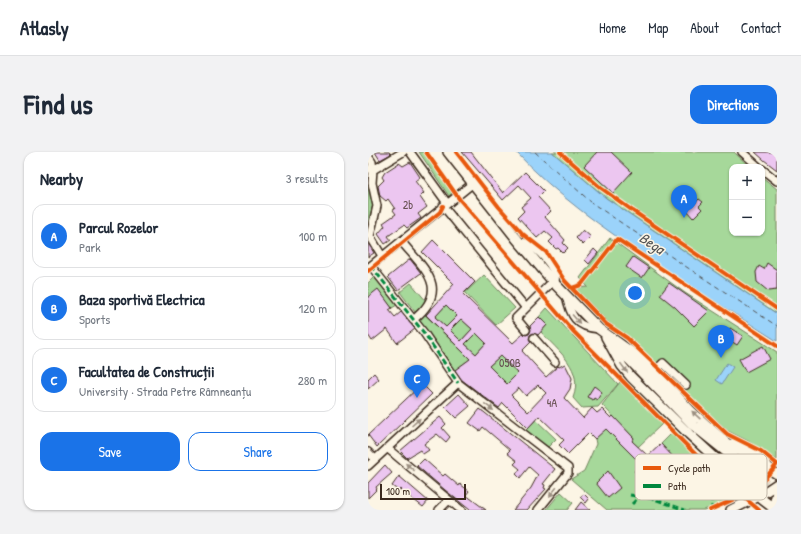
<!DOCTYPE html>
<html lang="en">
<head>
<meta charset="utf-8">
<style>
	:root { --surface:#fff; --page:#f2f2f3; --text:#1f2937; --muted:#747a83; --line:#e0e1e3; --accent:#1a73e8 }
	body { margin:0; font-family:"Patrick Hand",sans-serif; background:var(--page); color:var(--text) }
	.controls { position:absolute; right:12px; top:12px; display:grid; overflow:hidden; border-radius:8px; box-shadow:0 1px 3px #0004 }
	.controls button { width:36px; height:36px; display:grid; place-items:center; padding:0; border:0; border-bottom:1px solid var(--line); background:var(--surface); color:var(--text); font:20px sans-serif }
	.scale { position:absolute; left:12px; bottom:10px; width:86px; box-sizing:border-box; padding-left:4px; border:2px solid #3b2a1e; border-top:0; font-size:11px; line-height:14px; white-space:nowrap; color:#3b2a1e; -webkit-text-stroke:3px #fcf5e5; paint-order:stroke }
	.you { position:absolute; left:267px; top:141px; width:14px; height:14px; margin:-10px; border:3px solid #fff; border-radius:50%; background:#1a73e8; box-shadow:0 0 0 6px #1a73e833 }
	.badge { display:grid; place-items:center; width:26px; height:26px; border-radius:50%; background:var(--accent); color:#fff; font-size:13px; font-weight:700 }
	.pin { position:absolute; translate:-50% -33px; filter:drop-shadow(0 1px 2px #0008) }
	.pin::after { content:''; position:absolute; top:21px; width:14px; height:12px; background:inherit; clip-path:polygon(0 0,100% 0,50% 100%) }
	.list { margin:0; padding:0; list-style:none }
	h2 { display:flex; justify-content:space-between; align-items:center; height:52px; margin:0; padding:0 16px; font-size:17px }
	h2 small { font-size:13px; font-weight:400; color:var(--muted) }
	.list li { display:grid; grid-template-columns:26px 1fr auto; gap:12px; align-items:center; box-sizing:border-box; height:64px; margin:0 8px 8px; padding:0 8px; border:1px solid var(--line); border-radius:12px }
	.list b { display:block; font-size:15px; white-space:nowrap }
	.list p { margin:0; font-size:13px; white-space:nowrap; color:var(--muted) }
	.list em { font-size:13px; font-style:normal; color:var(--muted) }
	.actions { display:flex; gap:8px; padding:12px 16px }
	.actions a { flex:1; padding:9px 0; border:1px solid var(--accent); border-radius:12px; text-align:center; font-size:14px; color:var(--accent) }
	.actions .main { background:var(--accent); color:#fff }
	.map { position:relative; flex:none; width:409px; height:358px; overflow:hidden; border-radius:12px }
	header { display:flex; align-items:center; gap:24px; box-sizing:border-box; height:56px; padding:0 20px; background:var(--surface); border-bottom:1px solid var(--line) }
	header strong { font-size:19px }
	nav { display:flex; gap:22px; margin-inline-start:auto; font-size:14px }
	.intro { display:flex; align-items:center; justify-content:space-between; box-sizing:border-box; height:96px; padding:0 24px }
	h1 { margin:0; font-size:28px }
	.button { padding:10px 18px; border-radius:12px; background:var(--accent); color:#fff; font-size:14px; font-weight:700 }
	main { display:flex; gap:24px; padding:0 24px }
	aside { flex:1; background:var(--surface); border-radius:12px; box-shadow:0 1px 3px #0004 }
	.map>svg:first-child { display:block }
	.green { fill:#a6d89a; stroke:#70815c }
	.water { fill:#9bd3fa; stroke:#758fa2 }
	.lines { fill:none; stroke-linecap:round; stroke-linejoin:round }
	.ferry { stroke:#535455; stroke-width:1; stroke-dasharray:5 4; stroke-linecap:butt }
	.building { fill:#ecc6f0; stroke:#3b2a1e; fill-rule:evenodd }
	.major-tunnel { stroke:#d5ccbd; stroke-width:9; stroke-dasharray:9 4.5; stroke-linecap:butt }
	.minor-casing { stroke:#3b2a1e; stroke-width:10 }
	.major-casing { stroke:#3b2a1e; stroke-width:12 }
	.minor { stroke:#fcf5e5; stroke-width:7 }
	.major { stroke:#fcf5e5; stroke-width:9 }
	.quiet { stroke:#00873e; stroke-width:3; stroke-dasharray:6 3; stroke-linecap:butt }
	.cycleway-casing { stroke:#fcf5e5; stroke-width:6 }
	.cycleway { stroke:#e8590c; stroke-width:4 }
	.oneway { fill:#9c9082 }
	.labels { text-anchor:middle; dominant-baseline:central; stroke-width:3; stroke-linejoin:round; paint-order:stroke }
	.number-label { font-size:12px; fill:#675152 }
	.water-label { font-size:15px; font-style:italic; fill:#535455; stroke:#fcf5e5 }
	.key { fill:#fcf5e5; stroke:#c2b8a9; stroke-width:1 }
	.key-label { font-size:11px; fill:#3b2a1e }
</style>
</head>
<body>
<header>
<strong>Atlasly</strong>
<nav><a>Home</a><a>Map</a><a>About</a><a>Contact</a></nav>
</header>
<div class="intro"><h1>Find us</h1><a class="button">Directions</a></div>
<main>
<aside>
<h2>Nearby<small>3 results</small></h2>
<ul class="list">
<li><span class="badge">A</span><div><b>Parcul Rozelor</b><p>Park</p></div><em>100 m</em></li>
<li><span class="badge">B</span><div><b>Baza sportivă Electrica</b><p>Sports</p></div><em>120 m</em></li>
<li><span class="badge">C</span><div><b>Facultatea de Construcții</b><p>University · Strada Petre Râmneanțu</p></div><em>280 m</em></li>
</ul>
<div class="actions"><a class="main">Save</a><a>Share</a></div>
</aside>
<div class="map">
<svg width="409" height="358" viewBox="0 0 409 358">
	<rect width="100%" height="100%" fill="#fcf5e5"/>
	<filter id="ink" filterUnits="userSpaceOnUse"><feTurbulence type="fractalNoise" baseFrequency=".025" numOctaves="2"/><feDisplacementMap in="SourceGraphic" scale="8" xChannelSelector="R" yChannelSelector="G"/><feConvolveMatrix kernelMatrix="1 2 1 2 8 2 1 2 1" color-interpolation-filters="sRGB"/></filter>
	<g filter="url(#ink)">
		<path class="green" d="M51 0H56L84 41 81 44Z
			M184 0H366L382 15H364V81H394V25L409 37V162L238 46Z
			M0 33 5 53 0 72Z
			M242 86 317 141 409 200V308L380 289 360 279 255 181 240 170 207 136 220 135 212 126Z
			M116 123 147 156 128 173 97 141Z
			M6 125 29 153 24 156 10 138 0 145V131Z
			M43 131 59 150 47 160 32 140Z
			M78 153 89 164 78 175 67 165Z
			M179 156 250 232 230 255 214 256 205 246C216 217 191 200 173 180L179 173 171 165Z
			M56 162 102 207 84 220 49 168Z
			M93 167 104 177 93 189 82 178Z
			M108 181 118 191 108 202 97 192Z
			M132 204 150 221 139 232 121 214Z
			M252 230 294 272 270 295 264 289 266 286 234 253Z
			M168 268 188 287 179 296 157 279Z
			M233 272 273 312 266 319 280 334 307 307 293 292 304 281 368 345 336 358H239L203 327 216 319 228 292 227 287 234 280 230 275Z
			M193 340 205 351 199 358H178Z"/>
		<path class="water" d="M148 0H184L238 46 409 162V189C367 162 325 136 283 108 235 76 188 43 148 0Z
			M359 211 365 215 354 232 348 228Z"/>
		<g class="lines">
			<path class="ferry" d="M167 0 224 51 317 114 409 174"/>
		</g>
		<path class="building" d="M7 0H21L23 2 12 8Z
			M94 0H103L135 41 157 20 176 39 170 45 183 59 177 65 197 88 195 91 200 96 195 101 190 96 188 97 181 90 185 86 177 79 169 86 150 65 156 59 153 55 163 46 151 33 135 48Z
			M229 0H243L264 20 245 41 216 14Z
			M387 0H409V18L396 8Z
			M42 10 52 25 47 29 56 41 52 45 59 55 50 62 53 66 39 76 36 73 20 84 23 88 17 92 10 82 17 74 15 71 28 62 25 58 27 57 20 47 18 49 12 44 10 34 16 28 14 25 17 20 31 11 35 14Z
			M331 47 335 50 331 54 334 57 325 66 319 59Z
			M215 78 223 85 215 93 208 86Z
			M65 88 107 130 95 142 145 191 155 182 158 183 161 182 163 178 162 174 171 165 179 173 170 183 165 181 162 183 161 187 163 190 154 199 178 225 190 214 191 215 197 212 204 226 202 237 196 246 215 266 224 256 229 261 234 257 243 266 245 264 266 286 264 289 280 304 293 292 307 307 280 334 266 319 273 312 238 277 227 287 221 281 200 302 191 293 196 288 171 264 160 276 135 251 131 256 94 228 87 218 102 207 58 163 86 132 54 100ZM78 153 89 164 78 175 67 165ZM93 167 104 177 93 189 82 178ZM108 181 118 191 108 202 97 192ZM132 204 150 221 139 232 121 214ZM170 233 178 241 160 260 143 243 151 236 158 244Z
			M0 91 6 101 0 105Z
			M226 97 230 101 221 112 217 108Z
			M265 105 281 116 274 126 258 115Z
			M42 107 53 121 30 138 20 125Z
			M399 111 409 118V138L400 139 389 130 388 120 391 114 396 117Z
			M301 131 341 159 326 174 307 155 292 143Z
			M10 137 24 156 21 158 27 165 33 160 47 177 29 191 19 177 4 189 0 183V145Z
			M362 176 375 184 369 193 357 185Z
			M395 194 402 207 378 220 371 207Z
			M6 221 11 227 0 237V227Z
			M54 232 64 242 9 295 0 283Z
			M226 234 234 240 229 248 226 246 225 248 219 245Z
			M91 242 102 254 88 266 77 255Z
			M112 257 187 317 175 332 177 333 176 336 178 337 159 358H145L163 336 170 323 161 315 152 326 148 322 152 317 146 312 149 309 139 301 142 298 115 275 112 279 101 271Z
			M72 265 78 272 74 276 82 285 78 290 69 282 56 292 61 298 55 302 52 298 39 306 32 299Z
			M56 307 75 324 77 322 91 334 92 332 101 339 98 343 118 358H102L77 338 49 314Z
			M17 313 24 321 8 335 9 337 0 346V331Z
			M240 319 252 336 240 346 228 331Z
			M31 324 60 349 55 355 32 337 31 339 24 334Z
			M216 342 221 347 218 351 212 345Z
			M213 350 222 358H207Z"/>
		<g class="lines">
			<path class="major-tunnel" d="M391 326 409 338"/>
			<g class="minor-casing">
				<path id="minor" d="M42 0 79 51
					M374 0 391 15
					M0 4 4 10 5 18 1 17
					M394 17 409 29
					M75 54 158 156
					M33 89C56 117 84 137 45 168
					M151 90C164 89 183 111 187 123 188 125 187 129 187 132
					M14 104 2 84 9 54 4 31 5 18 35 0
					M3 114 56 181 90 231 200 316V321L170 358
					M0 116 104 32
					M198 143C202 163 208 176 231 177
					M158 178 148 166 185 129
					M166 186 187 210
					M286 220 295 211 318 233
					M364 291C379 296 393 304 402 316
					M19 296 93 358
					M0 300 7 307
					M0 314 90 231
					M71 358 81 348"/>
			</g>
			<g class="major-casing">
				<path id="major" d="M80 0 148 86 187 132 231 177 263 200 286 220 323 259 357 290 409 322
					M238 185 254 214 263 225 321 282 382 338 408 358
					M250 196 326 274 391 326
					M409 340 407 349 409 355
					M363 358 391 344 409 332"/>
			</g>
			<use href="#minor" class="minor"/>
			<use href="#major" class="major"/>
			<path class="quiet" d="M3 114 56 181 90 231
				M342 317 344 357
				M262 343 286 347 317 358
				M264 352 280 336"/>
			<g class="cycleway-casing">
				<path id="cycleway" d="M58 0 92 48 205 179 342 317 391 358
					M88 0 131 55 155 82 178 100 197 129 238 172 259 186 359 282 393 299 409 312C392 336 368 347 342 358
					M192 0 233 36 265 59 409 157
					M0 119 72 60 75 54
					M204 136 213 133 249 87 409 194"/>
			</g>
			<use href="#cycleway" class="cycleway"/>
		</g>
		<defs><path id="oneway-solid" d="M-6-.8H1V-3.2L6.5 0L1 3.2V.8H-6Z"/></defs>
		<g class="oneway">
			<use href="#oneway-solid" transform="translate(208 167) rotate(49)"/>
			<use href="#oneway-solid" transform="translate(256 216) rotate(54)"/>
			<use href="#oneway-solid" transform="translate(121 255) rotate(37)"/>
			<use href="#oneway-solid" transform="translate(328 263) rotate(-137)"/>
			<use href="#oneway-solid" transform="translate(48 270) rotate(-42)"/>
			<use href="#oneway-solid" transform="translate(42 315) rotate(-140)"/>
			<use href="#oneway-solid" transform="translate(185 340) rotate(129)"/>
		</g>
	</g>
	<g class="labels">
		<g class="number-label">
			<text x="40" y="52">2b</text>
			<text x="142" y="210">050B</text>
			<text x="184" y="250">4A</text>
		</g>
		<g class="water-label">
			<text transform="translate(284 91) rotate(33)">Bega</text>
		</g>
	</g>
	<rect x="267" y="302" width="132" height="46" rx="6" class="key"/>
	<rect x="275" y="314" width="18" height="4" fill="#e8590c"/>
	<rect x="275" y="332" width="18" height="4" fill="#00873e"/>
	<g class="key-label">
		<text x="300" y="320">Cycle path</text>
		<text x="300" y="338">Path</text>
	</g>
</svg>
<div class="controls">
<button>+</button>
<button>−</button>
</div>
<div class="scale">100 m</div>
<div class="you"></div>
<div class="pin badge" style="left:316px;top:66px">A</div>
<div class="pin badge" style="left:353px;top:206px">B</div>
<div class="pin badge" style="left:49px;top:246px">C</div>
</div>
</main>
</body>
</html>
